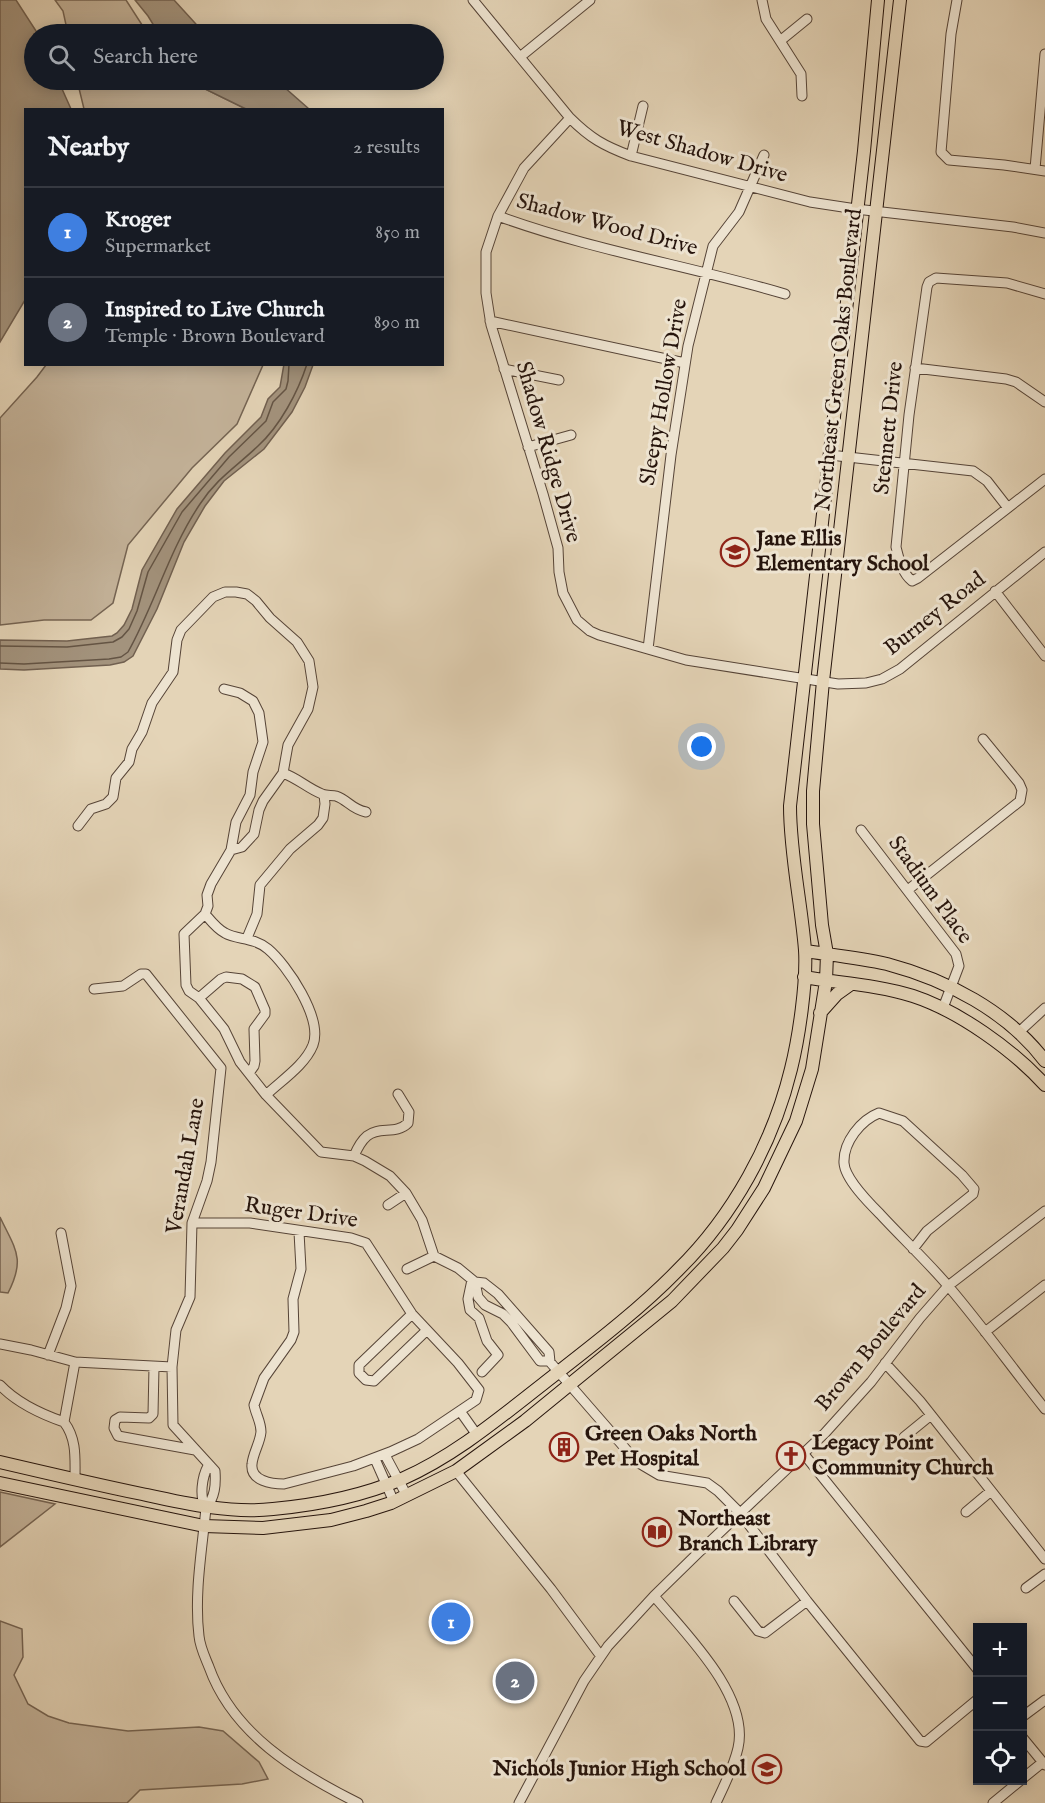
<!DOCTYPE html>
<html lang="en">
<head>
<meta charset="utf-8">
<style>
	:root { --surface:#171b24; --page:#242831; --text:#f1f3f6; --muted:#9ea1a6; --line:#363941; --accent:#b45309 }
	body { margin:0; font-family:"IM FELL English",serif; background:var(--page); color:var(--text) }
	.controls { position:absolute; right:18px; bottom:18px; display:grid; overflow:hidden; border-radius:0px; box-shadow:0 3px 15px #0003 }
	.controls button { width:54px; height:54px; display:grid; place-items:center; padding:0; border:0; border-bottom:2px solid var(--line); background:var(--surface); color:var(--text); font:30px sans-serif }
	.you { position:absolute; left:702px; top:747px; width:21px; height:21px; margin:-15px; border:4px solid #fff; border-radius:50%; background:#1a73e8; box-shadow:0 0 0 9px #1a73e833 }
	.badge { display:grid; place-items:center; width:39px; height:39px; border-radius:50%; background:var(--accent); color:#fff; font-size:20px; font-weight:700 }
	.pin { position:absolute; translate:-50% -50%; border:3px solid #fff; box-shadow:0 2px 6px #0006 }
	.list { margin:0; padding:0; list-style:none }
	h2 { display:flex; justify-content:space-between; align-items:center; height:78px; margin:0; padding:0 24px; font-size:26px }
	h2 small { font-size:20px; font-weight:400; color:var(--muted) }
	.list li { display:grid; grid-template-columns:39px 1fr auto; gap:18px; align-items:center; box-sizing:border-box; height:90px; padding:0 24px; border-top:2px solid var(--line) }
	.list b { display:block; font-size:22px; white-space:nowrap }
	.list p { margin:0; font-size:20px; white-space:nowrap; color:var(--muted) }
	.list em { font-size:20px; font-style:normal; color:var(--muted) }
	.icon { flex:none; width:33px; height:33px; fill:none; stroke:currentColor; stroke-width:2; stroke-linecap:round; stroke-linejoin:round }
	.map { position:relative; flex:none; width:1045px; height:1803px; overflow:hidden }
	.search { position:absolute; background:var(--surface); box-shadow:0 3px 15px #0003; left:24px; top:24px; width:420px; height:66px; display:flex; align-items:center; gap:15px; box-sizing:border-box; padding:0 21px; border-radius:33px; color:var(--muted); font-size:22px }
	.panel { position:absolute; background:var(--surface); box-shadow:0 3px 15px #0003; left:24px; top:108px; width:420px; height:258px; border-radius:0px }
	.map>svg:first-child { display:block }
	.green { fill:#c4b39a; stroke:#756453; stroke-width:1.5 }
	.water { fill:#a3937d; stroke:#716050; stroke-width:1.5 }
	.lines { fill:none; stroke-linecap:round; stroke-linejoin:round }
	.shore { stroke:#645444; stroke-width:1.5 }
	.minor-casing { stroke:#564437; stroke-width:11 }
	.major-casing { stroke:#26140c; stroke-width:14 }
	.minor { stroke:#ede3d0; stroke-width:9 }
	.major { stroke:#e4d4b7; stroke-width:12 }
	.labels { text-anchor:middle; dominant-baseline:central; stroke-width:6; stroke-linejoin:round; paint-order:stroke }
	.street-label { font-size:22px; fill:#26140c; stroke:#ede3d0 }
	.poi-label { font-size:22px; font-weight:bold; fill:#26140c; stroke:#ede3d0; text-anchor:start }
</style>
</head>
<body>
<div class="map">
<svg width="1045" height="1803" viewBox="0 0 1045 1803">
	<rect width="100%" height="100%" fill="#e4d4b7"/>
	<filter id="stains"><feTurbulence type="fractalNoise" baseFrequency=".00333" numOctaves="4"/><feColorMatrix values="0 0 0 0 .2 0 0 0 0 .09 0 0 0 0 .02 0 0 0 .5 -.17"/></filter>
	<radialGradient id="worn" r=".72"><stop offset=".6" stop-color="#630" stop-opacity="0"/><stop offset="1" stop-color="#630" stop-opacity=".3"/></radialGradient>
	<path class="green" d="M55 0H126L144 28 150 34H68L63 11Z
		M77 80H196L205 89 246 109H84Z
		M46 365H263L237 424 192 468 128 545 113 603 91 620H44L0 625V418L37 377Z
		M0 1217C15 1249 26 1258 8 1293L0 1292Z
		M0 1492 55 1504 0 1547Z
		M0 1621 22 1629 23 1657 14 1675 28 1704 48 1716 69 1723 128 1731 199 1727 223 1731 259 1762 268 1779 242 1784 140 1790 127 1803H0Z"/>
	<path class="water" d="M0 0H16L38 34H34V80H58L71 109 26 110 25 300 0 342Z
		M135 0H174L205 34H159L148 16Z
		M196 80H276L309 109H246L205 89Z
		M284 364 313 365 305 387 292 412 264 449 224 481 205 506 184 542 157 609 133 656 124 662 110 665 24 670 0 669V640L67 641 112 636 117 633 124 625 132 609 142 570 177 509 225 453 261 417 268 399 280 387Z"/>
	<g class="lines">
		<path class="shore" d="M0 646 67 647 113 642 122 637 129 629 137 611 148 572 182 512 229 457 266 421 273 402 286 389 288 381 289 364
			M0 663 24 664 109 659 121 657 128 652C155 604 169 550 200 504 217 478 236 467 258 446 280 426 298 392 307 364"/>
		<g class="minor-casing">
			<path id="minor" d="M473 0 570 118C590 138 604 146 631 156L810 202 856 209 1013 227 1045 233
				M762 0 766 19 801 74 802 96
				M957 0 951 34 941 152 949 160 1004 165 1045 171
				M780 41 807 19
				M520 57 590 0
				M570 118 524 168 498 216 486 252V293L491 325 543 494 558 548 559 572 563 593 577 620 590 631 599 635 686 660 838 684 866 683 882 679 900 669 1045 552
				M631 156 643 106
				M1035 169 1045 54
				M498 216C591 250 690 266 785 294
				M1045 294 1007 283 936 278 929 282 927 287 909 415 896 547C899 559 902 573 912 581L918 578 1045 479
				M490 321 685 363
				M915 368 1006 379 1016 382 1045 402
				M504 369 559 380
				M528 447 571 435
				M830 455 973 471 987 481 1008 508
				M995 591 1045 656
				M648 649 671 455 688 346 713 246 739 212 764 155
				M224 689 240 693 253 701 259 713 263 742 253 772 250 795 236 822 231 850 211 884 207 895 208 906 205 914 184 934 186 985 189 991 199 998 224 1029 240 1062 266 1095 321 1152 354 1156 365 1161 390 1176 406 1193 422 1220 434 1256 458 1268 475 1282 484 1283 498 1294 549 1352 550 1362 637 1462 659 1475 707 1483 718 1491 740 1513 807 1601 920 1741 926 1742 978 1699
				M283 773C299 779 307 788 322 794 326 796 332 795 336 796 348 800 351 809 366 812
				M78 826 91 809 106 804 113 797 116 778 129 762 132 749 142 732 152 703 173 672 177 640 181 630 213 597 225 592H236L247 594 256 601 270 618 297 642 309 661 313 687 308 709 288 745 283 773 263 801 259 810 254 834 242 847 231 850
				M861 830 956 954 959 966 943 1008
				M909 889 1020 801 1022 790 1019 783 983 739
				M205 914C211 921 217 929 225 933 237 940 254 937 268 949 287 965 323 1018 313 1045 305 1065 282 1080 266 1095
				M247 938 257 914 260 885 290 849 318 825 323 818 325 804 324 795
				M94 989 123 986 141 974H146L221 1068 211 1162 207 1181 192 1223 190 1297 176 1330 175 1339 172 1367 173 1425 215 1471C216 1485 215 1497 206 1508
				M199 998 221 979 226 977 242 979 255 987 265 1010V1014L254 1029 255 1061 254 1066 249 1073
				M1019 1032 1045 1008
				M354 1156C357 1149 361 1141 367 1136 379 1126 396 1135 408 1123L409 1112 398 1094
				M388 1205 406 1193
				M192 1223H250L351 1238 366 1243 412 1314 458 1363 479 1390 476 1400 418 1439 390 1452 353 1466 284 1484C272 1484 250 1481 252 1464 253 1453 260 1443 261 1432 261 1422 256 1415 254 1405L264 1378 291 1340 294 1332 293 1299 301 1269 299 1232
				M913 1249 927 1231 973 1194 974 1189 962 1175 903 1121 879 1113C861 1120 843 1142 844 1163 845 1179 869 1203 880 1214 903 1239 928 1262 949 1287 983 1327 1013 1369 1045 1409
				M407 1269 434 1256
				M472 1280 468 1299 470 1310 479 1318 487 1341 498 1355 482 1372
				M475 1282 478 1297 485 1305 503 1314 511 1322 540 1361H549
				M412 1314 359 1365V1373L366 1380 374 1381 426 1331
				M985 1332 1045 1285
				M0 1344 31 1350 75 1362 172 1367
				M48 1355 66 1308 71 1286 61 1233
				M885 1363 920 1401 1045 1559
				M154 1367 153 1414 149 1418 120 1417 115 1420 114 1428 118 1436 195 1450
				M0 1385C17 1403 41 1414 64 1422 77 1439 75 1459 75 1479
				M460 1411 477 1435
				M64 1422 75 1362
				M904 1437 931 1415
				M803 1453 978 1670
				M385 1455 407 1496
				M375 1459 394 1502
				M208 1466C202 1477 199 1497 206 1508 202 1550 194 1594 199 1636 200 1647 205 1657 209 1667 233 1734 296 1772 358 1803
				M456 1471 551 1589 600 1655
				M966 1512 991 1491
				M1026 1588 1045 1574
				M654 1596C685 1633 750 1696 738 1748 734 1766 724 1786 716 1803
				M734 1601 758 1631 765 1633 807 1601
				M1022 1717 1045 1700
				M1022 1737 1045 1765
				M1022 1779 1043 1762
				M519 1803 584 1681 608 1646 654 1596 698 1553 825 1433 871 1382 920 1318 948 1286 1045 1211
				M993 1803 1021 1780"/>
		</g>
		<g class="major-casing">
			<path id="major" d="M805 951C832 955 860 958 887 964 947 980 1007 1011 1045 1061
				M804 977C840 983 878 985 913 996 959 1011 1013 1050 1045 1085
				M820 1013 837 994 851 984
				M0 1462C47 1473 94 1484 142 1494 183 1503 230 1514 273 1509 316 1505 362 1496 402 1479 454 1456 498 1419 543 1384 589 1348 637 1312 678 1270 733 1216 773 1143 791 1069 799 1037 807 982 805 950 801 901 790 854 790 806L864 151 878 0
				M0 1483 204 1526 263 1528 331 1520 366 1511 391 1503 456 1471 525 1421 672 1301 723 1248 737 1230 764 1188 796 1121 812 1069 826 981 827 954 822 925 813 824V791L823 681 900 0"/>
		</g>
		<use href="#minor" class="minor"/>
		<use href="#major" class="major"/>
	</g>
	<defs>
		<g id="school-ring" transform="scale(1.5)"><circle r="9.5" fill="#ede3d0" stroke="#8f2418" stroke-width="1.5"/><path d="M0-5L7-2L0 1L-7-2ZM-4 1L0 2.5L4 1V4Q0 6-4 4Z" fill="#8f2418"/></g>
		<g id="building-ring" transform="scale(1.5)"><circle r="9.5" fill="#ede3d0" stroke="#8f2418" stroke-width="1.5"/><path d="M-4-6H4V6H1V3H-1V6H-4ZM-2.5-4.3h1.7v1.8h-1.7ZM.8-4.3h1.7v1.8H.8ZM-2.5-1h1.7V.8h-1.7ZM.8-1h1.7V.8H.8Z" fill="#8f2418"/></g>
		<g id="church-ring" transform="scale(1.5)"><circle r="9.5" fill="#ede3d0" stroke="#8f2418" stroke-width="1.5"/><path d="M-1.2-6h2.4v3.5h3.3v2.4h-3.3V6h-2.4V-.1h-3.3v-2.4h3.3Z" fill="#8f2418"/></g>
		<g id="library-ring" transform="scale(1.5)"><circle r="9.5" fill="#ede3d0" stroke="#8f2418" stroke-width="1.5"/><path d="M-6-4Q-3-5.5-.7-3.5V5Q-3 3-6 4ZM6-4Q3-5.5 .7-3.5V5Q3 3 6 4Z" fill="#8f2418"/></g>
	</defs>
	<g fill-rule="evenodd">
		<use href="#school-ring" x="735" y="552"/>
		<use href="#building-ring" x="564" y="1447"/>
		<use href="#church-ring" x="791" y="1456"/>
		<use href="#library-ring" x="657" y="1532"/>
		<use href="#school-ring" x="767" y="1769"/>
	</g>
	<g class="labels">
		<g class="street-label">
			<text transform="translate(702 152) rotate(16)">West Shadow Drive</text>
			<text transform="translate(607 225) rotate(15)">Shadow Wood Drive</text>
			<text transform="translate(839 360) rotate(-84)">Northeast Green Oaks Boulevard</text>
			<text transform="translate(664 392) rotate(-80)">Sleepy Hollow Drive</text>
			<text transform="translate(889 428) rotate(-84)">Stennett Drive</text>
			<text transform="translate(548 452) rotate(74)">Shadow Ridge Drive</text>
			<text transform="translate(935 614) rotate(-38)">Burney Road</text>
			<text transform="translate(930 890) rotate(54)">Stadium Place</text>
			<text transform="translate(186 1166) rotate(-80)">Verandah Lane</text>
			<text transform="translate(301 1213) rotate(8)">Ruger Drive</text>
			<text transform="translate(871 1348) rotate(-50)">Brown Boulevard</text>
		</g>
		<g class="poi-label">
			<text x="756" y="539">Jane Ellis<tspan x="756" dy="25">Elementary School</tspan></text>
			<text x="585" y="1434">Green Oaks North<tspan x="585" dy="25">Pet Hospital</tspan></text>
			<text x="812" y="1443">Legacy Point<tspan x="812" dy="25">Community Church</tspan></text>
			<text x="678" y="1519">Northeast<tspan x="678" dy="25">Branch Library</tspan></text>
			<text x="746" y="1769" text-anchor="end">Nichols Junior High School</text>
		</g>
	</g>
	<rect width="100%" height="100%" filter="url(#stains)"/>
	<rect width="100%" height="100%" fill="url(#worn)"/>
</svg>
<div class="controls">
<button>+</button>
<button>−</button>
<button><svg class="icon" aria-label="locate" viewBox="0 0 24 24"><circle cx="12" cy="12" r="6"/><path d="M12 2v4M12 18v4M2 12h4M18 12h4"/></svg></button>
</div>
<div class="you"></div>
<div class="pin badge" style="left:451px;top:1622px;background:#3f7fe0">1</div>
<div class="pin badge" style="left:515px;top:1681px;background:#6b7280">2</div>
<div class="search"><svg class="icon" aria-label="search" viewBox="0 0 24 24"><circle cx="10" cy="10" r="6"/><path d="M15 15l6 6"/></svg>Search here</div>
<section class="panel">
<h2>Nearby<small>2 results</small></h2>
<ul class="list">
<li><span class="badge" style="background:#3f7fe0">1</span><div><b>Kroger</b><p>Supermarket</p></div><em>850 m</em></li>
<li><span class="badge" style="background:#6b7280">2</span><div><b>Inspired to Live Church</b><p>Temple · Brown Boulevard</p></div><em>890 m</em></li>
</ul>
</section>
</div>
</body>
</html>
